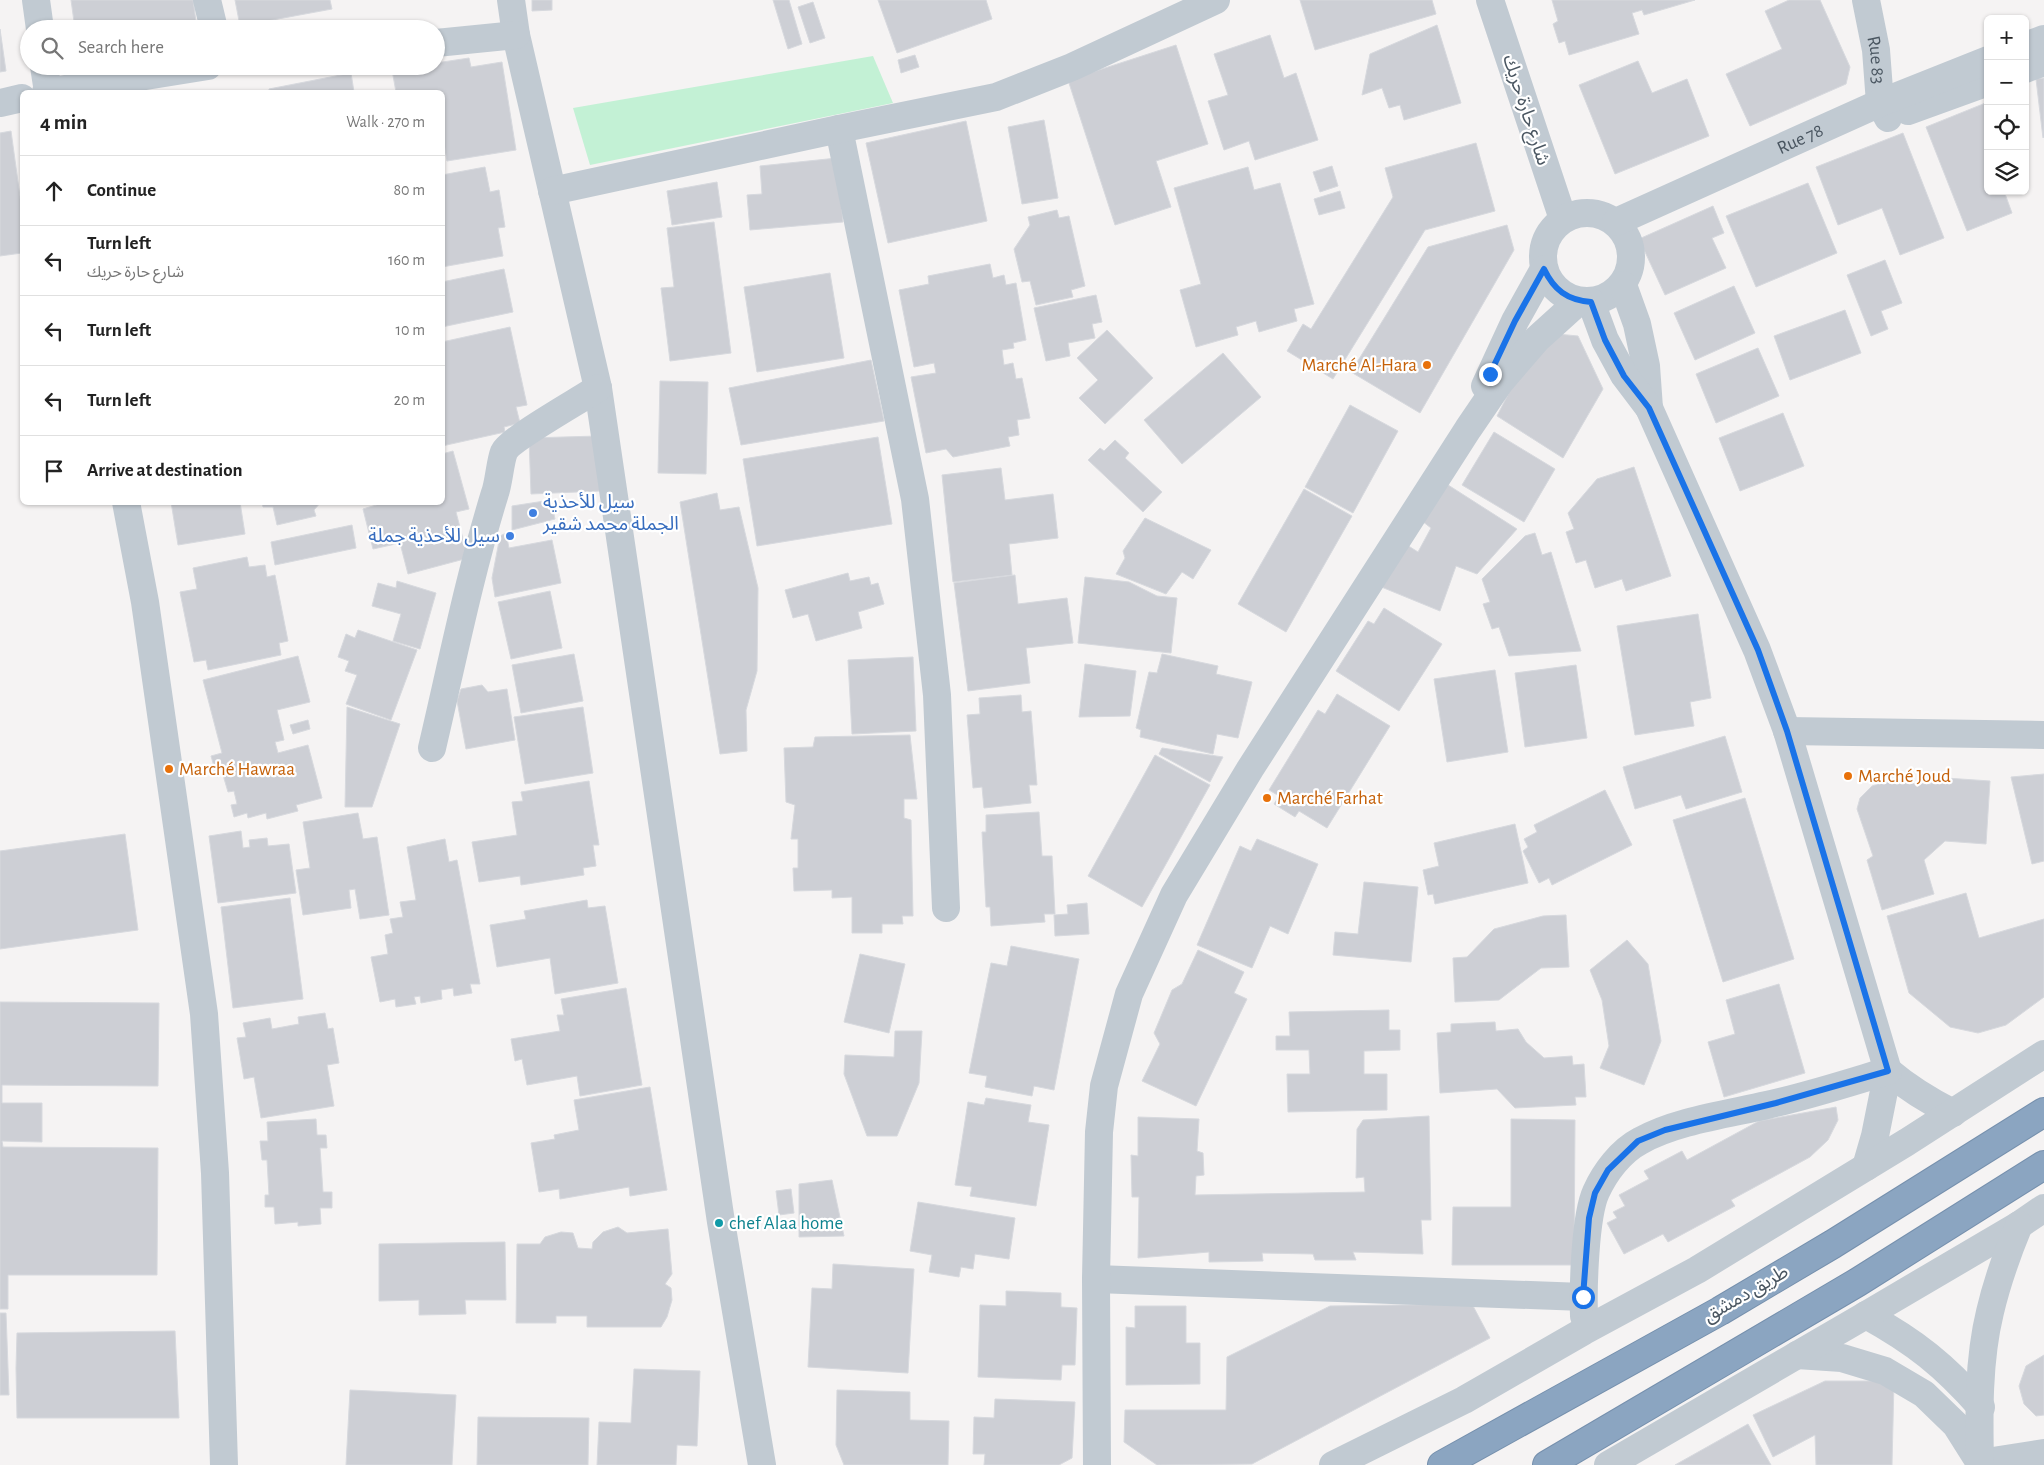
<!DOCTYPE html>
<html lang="en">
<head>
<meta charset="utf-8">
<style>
	:root { --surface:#fff; --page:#f2f2f2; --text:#222; --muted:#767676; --line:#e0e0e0 }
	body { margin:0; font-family:"Alegreya Sans","Noto Sans Arabic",sans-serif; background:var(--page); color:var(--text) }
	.controls { position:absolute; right:15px; top:15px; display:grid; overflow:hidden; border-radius:8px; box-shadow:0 1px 4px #0004 }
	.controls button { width:45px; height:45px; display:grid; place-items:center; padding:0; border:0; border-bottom:1px solid var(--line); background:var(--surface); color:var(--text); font:25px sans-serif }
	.stop { position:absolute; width:15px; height:15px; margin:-11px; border:4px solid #1a73e8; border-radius:50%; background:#fff }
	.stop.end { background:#1a73e8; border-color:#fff; box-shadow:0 1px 5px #0008 }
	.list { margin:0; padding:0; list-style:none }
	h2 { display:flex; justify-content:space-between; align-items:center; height:65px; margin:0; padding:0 20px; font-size:21px }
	h2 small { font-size:16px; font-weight:400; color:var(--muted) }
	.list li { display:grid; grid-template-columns:32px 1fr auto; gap:15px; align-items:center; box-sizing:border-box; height:70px; padding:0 20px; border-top:1px solid var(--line) }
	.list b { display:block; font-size:19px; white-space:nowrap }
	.list p { margin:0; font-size:16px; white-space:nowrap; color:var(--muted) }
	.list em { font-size:16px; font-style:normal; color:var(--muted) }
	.icon { flex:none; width:28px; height:28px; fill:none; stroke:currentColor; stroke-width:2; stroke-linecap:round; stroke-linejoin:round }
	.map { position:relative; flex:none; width:2044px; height:1465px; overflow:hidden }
	.search { position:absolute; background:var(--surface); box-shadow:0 1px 4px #0004; left:20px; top:20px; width:425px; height:55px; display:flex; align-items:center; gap:12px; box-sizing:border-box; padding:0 18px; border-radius:28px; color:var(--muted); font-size:19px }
	.panel { position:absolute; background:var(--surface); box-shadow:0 1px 4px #0004; left:20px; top:90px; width:425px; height:415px; border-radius:8px }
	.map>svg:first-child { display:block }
	.green { fill:#c3f1d5 }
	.building { fill:#cdcfd5; stroke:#d7d9de }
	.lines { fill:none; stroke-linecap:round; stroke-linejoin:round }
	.highway-casing { stroke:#7690ad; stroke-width:30 }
	.minor { stroke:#c1cad2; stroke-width:28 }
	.highway { stroke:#8ba5c1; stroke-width:28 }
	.route { stroke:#1a73e8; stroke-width:6 }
	.food-dot { fill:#e8710a; stroke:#fff; stroke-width:2 }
	.shop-dot { fill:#3f7fe0; stroke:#fff; stroke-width:2 }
	.culture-dot { fill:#0f9aa8; stroke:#fff; stroke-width:2 }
	.labels { text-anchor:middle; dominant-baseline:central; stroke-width:4.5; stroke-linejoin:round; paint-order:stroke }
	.street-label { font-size:19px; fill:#4a5661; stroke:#fff }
	.food-label { font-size:19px; fill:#c56008; stroke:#fff; text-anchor:start }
	.shop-label { font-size:19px; fill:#366cbe; stroke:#fff; text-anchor:start }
	.culture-label { font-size:19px; fill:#0d838f; stroke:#fff; text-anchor:start }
</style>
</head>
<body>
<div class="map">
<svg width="2044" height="1465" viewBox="0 0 2044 1465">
	<rect width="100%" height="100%" fill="#f5f3f3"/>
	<path class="green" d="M873 56 893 103 590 165 573 108Z"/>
	<path class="building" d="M71 0H193L196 21 145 29H75Z
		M235 0H330L332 9 240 26Z
		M532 0H552V10L532 11Z
		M773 0H789L802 44 788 49Z
		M878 0H986L992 19 897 53Z
		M1300 0H1432L1436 14 1315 50Z
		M1552 0H1695L1644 15 1642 10 1632 13 1639 34 1569 55 1565 41 1559 43 1553 24 1558 21Z
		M1789 0H1820L1850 67 1846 84 1750 126 1726 74 1782 49 1765 11Z
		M813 2 825 38 810 43 798 7Z
		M1437 25 1461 103 1404 120 1400 105 1389 108 1382 88 1362 95 1370 54Z
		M0 29 6 71 0 72Z
		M1270 35 1284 78 1296 73 1318 140 1255 160 1249 141 1224 150 1208 101 1228 95 1214 54Z
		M1176 45 1208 144 1156 161 1171 207 1115 225 1068 80Z
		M915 55 919 67 901 73 898 60Z
		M469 58 471 67 502 62 516 150 447 161 442 132V92H396L392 70 414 66H436V63Z
		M1638 61 1652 93 1687 79 1709 136 1615 174 1579 85Z
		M351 73 354 92H269V89Z
		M2044 78V137L2043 138 2036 79Z
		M1988 102V191H2004L2012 213 1967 231 1926 127Z
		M1044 120 1058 198 1022 204 1008 127Z
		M966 121 987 221 888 243 866 143Z
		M11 131 22 211V253L0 256V133Z
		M1903 133 1944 238 1900 255 1882 208 1838 225 1816 167Z
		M1476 143 1495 211 1425 230 1333 379 1287 351 1303 324 1311 329 1393 197 1385 168Z
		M837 158 843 222 750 230 747 195 762 194 760 166Z
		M1332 166 1338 186 1320 192 1313 172Z
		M485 167 490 192 499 190 505 227 498 228 503 256 442 267V175Z
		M1248 167 1254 190 1280 183 1314 304 1294 309 1297 321 1259 332 1256 321 1236 327 1238 335 1196 347 1180 290 1201 284 1174 188Z
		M717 182 722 217 672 225 667 191Z
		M1808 183 1837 253 1756 287 1726 216Z
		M1340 191 1345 208 1319 215 1314 199Z
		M1713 206 1724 233 1712 238 1726 268 1665 295 1639 239Z
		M1057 210 1059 218 1069 216 1085 286 1071 290 1073 297 1036 305 1030 281 1022 282 1014 249 1030 225 1028 217Z
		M714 222 731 353 670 361 661 288 674 287 667 228Z
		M1507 225 1514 250 1420 413 1351 372 1428 247Z
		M1885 260 1902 303 1881 311 1888 329 1871 336 1847 275Z
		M990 264 993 278 1004 275 1006 285 1016 283 1026 340 1013 343 1014 348 1002 350 1004 365 1013 363 1016 379 1022 378 1030 418 1017 420 1019 435 1008 437 1010 446 953 457 946 449 926 453 911 377 936 373 934 363 914 367 899 290 929 284 928 276Z
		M504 269 513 312 442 327V282Z
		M830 273 844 358 757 372 744 287Z
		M1734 286 1755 333 1695 360 1674 313Z
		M1096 295 1102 322 1092 324 1095 338 1068 343 1070 356 1046 361 1034 308Z
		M1845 310 1861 353 1790 380 1774 336Z
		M510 327 527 405 516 407 520 423 504 427 505 432 442 446V342Z
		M1107 330 1153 378 1105 424 1079 398 1098 380 1077 358Z
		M1557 334 1578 336 1603 389 1563 458 1497 416 1517 377Z
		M1758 348 1779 396 1716 423 1696 374Z
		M1223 353 1261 397 1182 464 1144 420Z
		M871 360 884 421 741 445 729 388Z
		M660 381 708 382 706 474 658 473Z
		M1350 405 1398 431 1353 513 1305 487Z
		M1783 413 1804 466 1740 491 1719 438Z
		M1494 432 1555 469 1524 522 1462 485Z
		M598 436 600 491 531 494 529 438Z
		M878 437 892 524 757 546 743 459Z
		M1115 440 1129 453 1125 458 1162 492 1143 512 1088 460 1100 448 1104 451Z
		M453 451 469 509 456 512 468 558 408 574 400 543 373 549 363 509 386 502H442V454Z
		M1634 467 1671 576 1626 591 1622 579 1595 588 1586 560 1576 563 1566 532 1574 529 1568 513 1597 479Z
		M1001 468 1005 500 1053 494 1058 538 1009 544 1012 575 953 582 942 475Z
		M1445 483 1517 529 1477 574 1456 566 1440 611 1379 586 1399 540 1418 552 1431 528 1422 521Z
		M1304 489 1352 516 1286 632 1238 604Z
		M717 493 720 510 739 507 758 588 757 671 746 710 747 751 720 754 680 502Z
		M551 500 555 519 512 530V506Z
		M171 502H240L245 534 178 545Z
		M262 502H321L314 510 316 516 277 525 273 507H263Z
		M1145 518 1211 550 1193 579 1182 572 1166 594 1116 574 1125 558 1123 551Z
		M352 525 356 548 275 565 271 542Z
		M506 533 509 548 552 540 561 583 495 597 492 578 500 536Z
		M1535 533 1542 555 1551 552 1581 651 1509 656 1499 627 1492 629 1483 604 1490 602 1482 579 1525 536Z
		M247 557 249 567 265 565 267 577 275 575 288 641 279 643 281 655 208 670 206 660 194 662 180 592 197 589 193 568Z
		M848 573 850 581 869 577 871 585 878 583 884 604 858 612 862 628 816 641 808 614 793 618 785 590Z
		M1015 575 1018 604 1067 598 1073 643 1026 648 1030 683 968 691 954 583Z
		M1085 577 1129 582 1157 596 1177 598 1171 653 1078 643Z
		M397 581 436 593 420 649 393 641 401 614 372 606 378 583 396 588Z
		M550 591 562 648 511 659 498 602Z
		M1384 608 1442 644 1399 711 1336 671 1368 621 1374 624Z
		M1698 614 1711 698 1690 702 1694 726 1635 735 1617 626Z
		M358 630 417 650 391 720 346 704 357 675 345 671 349 661 338 657 346 634 355 638Z
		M574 654 583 701 521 713 512 665Z
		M1162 654 1218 666 1216 674 1252 682 1238 738 1217 734 1213 754 1140 737 1141 730 1136 728 1149 672 1157 673Z
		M298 656 310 702 277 710 284 740 275 742 278 753 308 745 322 798 296 805 298 811 267 819 266 813 248 818 247 813 234 817 231 805 237 804 234 791 228 792 223 775 217 777 211 756 222 753 203 680Z
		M913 657 916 731 852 734 848 660Z
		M1085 664 1136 671 1130 716 1079 717Z
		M1576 665 1587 738 1525 747 1515 673Z
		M1495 670 1508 752 1447 762 1434 679Z
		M482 685 488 692 507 689 515 740 466 749 457 701 461 689Z
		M1337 694 1390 726 1327 828 1299 811 1295 817 1274 804 1279 796 1269 790 1318 710 1325 714Z
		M1021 695 1022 712 1031 711 1037 785H1029L1031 803 984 808 982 787 973 788 967 715 980 714 979 698Z
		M347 707 400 724 372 807H345Z
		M583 707 593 773 525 784 514 717Z
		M308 720 310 729 293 734 290 725Z
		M910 735 917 799H904V818L911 820 913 916H902L903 924H882V933H852V897L832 898V890L794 891 793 868H798V839H791L795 805 786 802 784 748 813 747 815 737Z
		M1725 736 1742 792 1686 809 1681 795 1635 809 1623 767Z
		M1162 748 1223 757 1210 782 1159 754Z
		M1155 755 1210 785 1142 907 1088 876Z
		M2044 774V861L2032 864 2011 777Z
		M1931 777 1990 781 1986 844 1945 841 1924 860 1934 894 1882 910 1867 860 1873 856 1857 809 1860 798 1872 786 1885 782 1931 784Z
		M589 781 599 845H593L596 866 583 868 584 875 521 885 520 876 479 882 472 842 517 835 512 802 523 801 521 792Z
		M1605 790 1632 845 1552 885 1549 878 1539 883 1523 851 1528 847 1524 839 1537 832 1534 825Z
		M1745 798 1794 959 1723 982 1673 820Z
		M1039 812 1042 856H1052L1055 914H1044L1045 922 991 926 990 907H986L982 832H986V815Z
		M358 813 363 839 377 837 389 915 360 919 355 889 349 890 351 908 303 915 296 870 310 868 303 822Z
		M1515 824 1528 883 1435 904 1433 894 1428 895 1423 870 1439 866 1434 843Z
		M241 831 243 848 250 847 249 840 267 838 268 846 289 844 296 893 218 903 209 836Z
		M125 834 138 930 0 949V851Z
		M445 839 449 862 457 860 480 984H470L472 993 454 996 453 988 441 990 442 999 421 1003 420 996 414 997 416 1004 396 1007 395 999 380 1002 371 957 388 954 385 935 393 933 390 919 403 917 400 902 416 900 407 847Z
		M1257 839 1318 864 1288 934 1270 926 1252 968 1197 945 1240 846 1251 851Z
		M1364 882 1418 887 1411 962 1333 955 1335 932 1358 934Z
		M1966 893 1979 938 2044 919V997L2006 1025 1978 1033 1950 1027 1909 993 1887 916Z
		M290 898 303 999 233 1008 221 907Z
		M587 900 588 908 605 906 618 983 555 994 550 958 497 967 490 925 526 919 524 911Z
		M1087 903 1089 934 1055 936 1054 915 1068 914 1067 905Z
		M1566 915 1569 967 1541 968 1499 1000 1455 1002 1453 958 1467 957 1494 929 1543 916Z
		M1627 940 1648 964 1661 1041 1644 1085 1600 1068 1609 1046 1602 1000 1590 970Z
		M1011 946 1079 959 1054 1090 1034 1086 1032 1096 985 1087 987 1076 969 1073 991 963 1007 966Z
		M1198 950 1244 972 1234 993 1247 999 1196 1106 1142 1081 1160 1044 1154 1033 1172 990 1182 984Z
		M860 954 905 964 889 1033 844 1022Z
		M1779 984 1805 1073 1724 1097 1708 1042 1735 1034 1726 1000Z
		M626 988 642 1085 580 1096 577 1076 527 1085 522 1059 515 1061 511 1039 560 1031 557 1015H564L561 999Z
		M0 1002 159 1003 158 1086 2 1085V1103H42V1142L2 1141 3 1147 158 1148 157 1275H8V1309H0Z
		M1389 1010V1030H1400V1050L1364 1051V1074H1387V1110L1288 1112 1287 1074H1310L1309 1050H1276V1036H1290L1289 1012Z
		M325 1013 328 1029 333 1028 339 1063 327 1065 334 1106 261 1118 254 1077 244 1079 237 1038 246 1037 243 1023 270 1018 272 1029 299 1024 298 1017Z
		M1495 1022 1496 1031 1518 1029 1526 1042 1544 1058 1572 1056 1573 1065 1584 1064 1586 1097H1575L1576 1105 1515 1108 1497 1089 1440 1093 1437 1033 1451 1032V1024Z
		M895 1031H922L919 1083 897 1136H867L844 1074 845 1055 894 1057Z
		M650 1087 667 1190 630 1196 629 1187 560 1199 559 1189 539 1192 531 1143 555 1139 554 1135 579 1130 574 1100Z
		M986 1098 1031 1105 1028 1122 1049 1125 1036 1206 970 1196 972 1187 955 1185 968 1102 984 1105Z
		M1836 1107 1838 1120 1828 1140 1810 1157 1731 1200 1735 1206 1668 1242 1663 1234 1624 1254 1607 1223 1617 1218 1613 1212 1625 1206 1619 1195 1649 1179 1644 1171 1682 1151 1687 1160 1759 1121Z
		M1429 1116 1431 1220H1421L1423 1254 1353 1252 1356 1260H1315L1313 1254 1262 1253 1263 1261 1209 1262V1252L1138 1258 1139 1197H1132L1131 1155 1138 1156V1117L1199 1119 1197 1151 1203 1153 1204 1175 1196 1176 1195 1195 1365 1192 1364 1177 1356 1178 1357 1129 1363 1120Z
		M316 1119 317 1135H326L327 1148H320L323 1192H332V1208H320L321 1224 298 1226V1222L275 1224 274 1207H265V1195H269L267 1160H262L260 1141H268L267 1122Z
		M1511 1119 1575 1120 1574 1265H1452L1453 1207H1511Z
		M832 1180 844 1236 799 1237V1184Z
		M791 1189 794 1213 779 1215 776 1191Z
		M918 1202 1015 1218 1009 1259 975 1254 973 1269 961 1267 959 1277 929 1272 932 1255 910 1251Z
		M618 1227 627 1233 668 1229 672 1274 665 1284 671 1288 672 1300 667 1317 661 1327H587V1316H556V1323H516L517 1244H540L545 1237 561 1232 573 1233 578 1248 592 1249 593 1242 603 1232Z
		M505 1242 506 1300H465L466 1314 419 1315V1300L379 1301V1244Z
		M833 1264 914 1269 908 1373 808 1367 812 1288 832 1289Z
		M1006 1291 1061 1293V1307L1077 1308 1075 1365H1062L1061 1380 978 1377 980 1305 1006 1306Z
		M1472 1304 1490 1338 1252 1464 1157 1465 1124 1442 1125 1410H1226L1227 1357 1330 1306Z
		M1135 1306H1186V1343H1200V1384L1126 1385V1327L1135 1328Z
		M0 1313H6L9 1395H0Z
		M175 1331 179 1418H17L16 1368 17 1333Z
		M2044 1355V1415L2036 1416 2024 1404 2019 1386 2026 1366Z
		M634 1369 700 1371 697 1446 677 1445 676 1465H597L599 1422 631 1423Z
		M1825 1381H1894L1892 1465H1816L1815 1435 1773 1457 1753 1415Z
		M350 1390 456 1395 452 1465H346Z
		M837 1390 910 1392V1420L949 1421 948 1465H844L836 1445Z
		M995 1399 1075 1402 1072 1458 1059 1465H984L985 1454H973L974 1417 994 1418Z
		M478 1417 589 1418 588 1465H477Z
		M1748 1424 1771 1465H1675Z"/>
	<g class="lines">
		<g class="highway-casing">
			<path id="highway" d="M1442 1465 1720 1311 1833 1244 2044 1112
				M1547 1465 1858 1282 2044 1165"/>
		</g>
		<g class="minor">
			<path d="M36 0 40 29"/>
			<path d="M207 0 214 29"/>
			<path d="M511 0 516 35 598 388 721 1222 762 1465"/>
			<path d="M1490 0 1563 219"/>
			<path id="s1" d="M1866 0 1876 50 1880 103 1888 118"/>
			<path d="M436 43 516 35"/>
			<path d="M2025 46 2044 39"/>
			<path d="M44 66 48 92"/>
			<path d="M2025 69 2044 62"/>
			<path d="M46 92 208 66"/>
			<path d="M0 103 22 98"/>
			<path d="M1908 111 1988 82"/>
			<path d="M839 129 915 499 937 695 946 908"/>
			<path d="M552 191 839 129 996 97 1072 67 1216 0"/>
			<circle cx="1587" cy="257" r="44"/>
			<path id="s2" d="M1616 222 1880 103 1988 60"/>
			<path d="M1623 285 1637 324 1646 366 1649 408"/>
			<path d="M1591 302 1605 340 1624 375 1649 408 1757 650 1787 731 1888 1071 1875 1136 1866 1167"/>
			<path d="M1485 386 1515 321 1544 269"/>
			<path d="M126 502 145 602 204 1014 215 1173 224 1465"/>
			<path d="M1787 731 2044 735"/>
			<path d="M432 748C452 663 469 577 495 493 499 482 500 462 504 452 510 439 582 399 598 388"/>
			<path d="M1888 1071C1908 1088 1929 1101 1953 1113"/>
			<path d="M1096 1279 1583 1297"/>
			<path d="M1866 1315C1915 1342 1944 1365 1981 1407"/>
			<path d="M1584 1316C1583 1287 1585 1216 1596 1192 1605 1172 1621 1151 1640 1141 1675 1121 1728 1114 1767 1105 1808 1096 1848 1083 1888 1071"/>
			<path d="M1797 1355 1842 1358 1885 1371 1924 1394 1956 1425 1980 1463 2044 1453"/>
			<path d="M1097 1465 1096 1279 1099 1132 1104 1086 1129 994 1174 895 1250 769 1468 429 1500 382 1537 339 1579 301"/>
			<path d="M1333 1465 1464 1400 1584 1331 1697 1270 1907 1142 2044 1054"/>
			<path d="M1608 1465 1866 1315 2019 1225 2044 1208"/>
			<path d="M1980 1465C1979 1415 1978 1361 1990 1312 1997 1282 2007 1254 2019 1225"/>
		</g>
		<use href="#highway" class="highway"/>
	</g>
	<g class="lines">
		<path class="route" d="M1490 374 1515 321 1544 269C1554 290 1567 300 1591 302L1605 340 1624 376 1649 408 1758 650 1787 731 1888 1071 1776 1103 1665 1130 1638 1141 1608 1170 1595 1193 1589 1218 1583 1297"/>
	</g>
	<g class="food-dot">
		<circle cx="1427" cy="365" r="5"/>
		<circle cx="169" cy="769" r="5"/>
		<circle cx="1848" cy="776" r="5"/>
		<circle cx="1267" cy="798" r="5"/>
	</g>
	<g class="shop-dot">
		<circle cx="533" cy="513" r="5"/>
		<circle cx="510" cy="536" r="5"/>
	</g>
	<circle class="culture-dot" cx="719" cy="1223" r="5"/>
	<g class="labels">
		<g class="street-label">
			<text stroke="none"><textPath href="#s1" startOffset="61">Rue 83</textPath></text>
			<text transform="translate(1526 110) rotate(72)">شارع حارة حريك</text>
			<text stroke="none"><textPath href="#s2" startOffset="202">Rue 78</textPath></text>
			<text transform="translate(1746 1294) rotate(-30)">طريق دمشق</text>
		</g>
		<g class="food-label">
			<text x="1417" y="365" text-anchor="end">Marché Al-Hara</text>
			<text x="179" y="769">Marché Hawraa</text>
			<text x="1858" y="776">Marché Joud</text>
			<text x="1277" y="798">Marché Farhat</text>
		</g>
		<g class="shop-label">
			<text x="543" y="502">سيل للأحذية<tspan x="543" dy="22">الجملة محمد شقير</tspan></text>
			<text x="500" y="536" text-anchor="end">سيل للأحذية جملة</text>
		</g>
		<g class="culture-label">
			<text x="729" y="1223">chef Alaa home</text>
		</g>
	</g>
</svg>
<div class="controls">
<button>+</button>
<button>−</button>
<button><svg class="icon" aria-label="locate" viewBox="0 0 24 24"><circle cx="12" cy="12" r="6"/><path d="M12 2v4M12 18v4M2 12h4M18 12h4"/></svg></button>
<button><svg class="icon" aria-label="layers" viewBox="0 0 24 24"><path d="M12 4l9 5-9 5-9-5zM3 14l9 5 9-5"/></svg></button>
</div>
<div class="stop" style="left:1583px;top:1297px"></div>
<div class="stop end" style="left:1490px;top:374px"></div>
<div class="search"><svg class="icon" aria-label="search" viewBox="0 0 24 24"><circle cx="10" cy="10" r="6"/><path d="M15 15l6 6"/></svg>Search here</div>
<section class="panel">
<h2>4 min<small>Walk · 270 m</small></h2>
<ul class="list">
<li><svg class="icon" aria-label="ahead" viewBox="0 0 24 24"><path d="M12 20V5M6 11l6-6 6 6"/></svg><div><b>Continue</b></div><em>80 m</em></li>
<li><svg class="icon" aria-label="left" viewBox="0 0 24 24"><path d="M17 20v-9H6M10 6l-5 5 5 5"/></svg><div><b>Turn left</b><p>شارع حارة حريك</p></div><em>160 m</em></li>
<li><svg class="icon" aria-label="left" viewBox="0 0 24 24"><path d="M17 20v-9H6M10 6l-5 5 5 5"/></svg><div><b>Turn left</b></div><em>10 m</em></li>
<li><svg class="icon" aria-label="left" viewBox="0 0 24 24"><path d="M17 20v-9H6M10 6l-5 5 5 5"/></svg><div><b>Turn left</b></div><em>20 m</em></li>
<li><svg class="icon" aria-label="arrive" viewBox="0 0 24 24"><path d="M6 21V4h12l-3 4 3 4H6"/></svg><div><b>Arrive at destination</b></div></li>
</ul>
</section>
</div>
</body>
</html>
